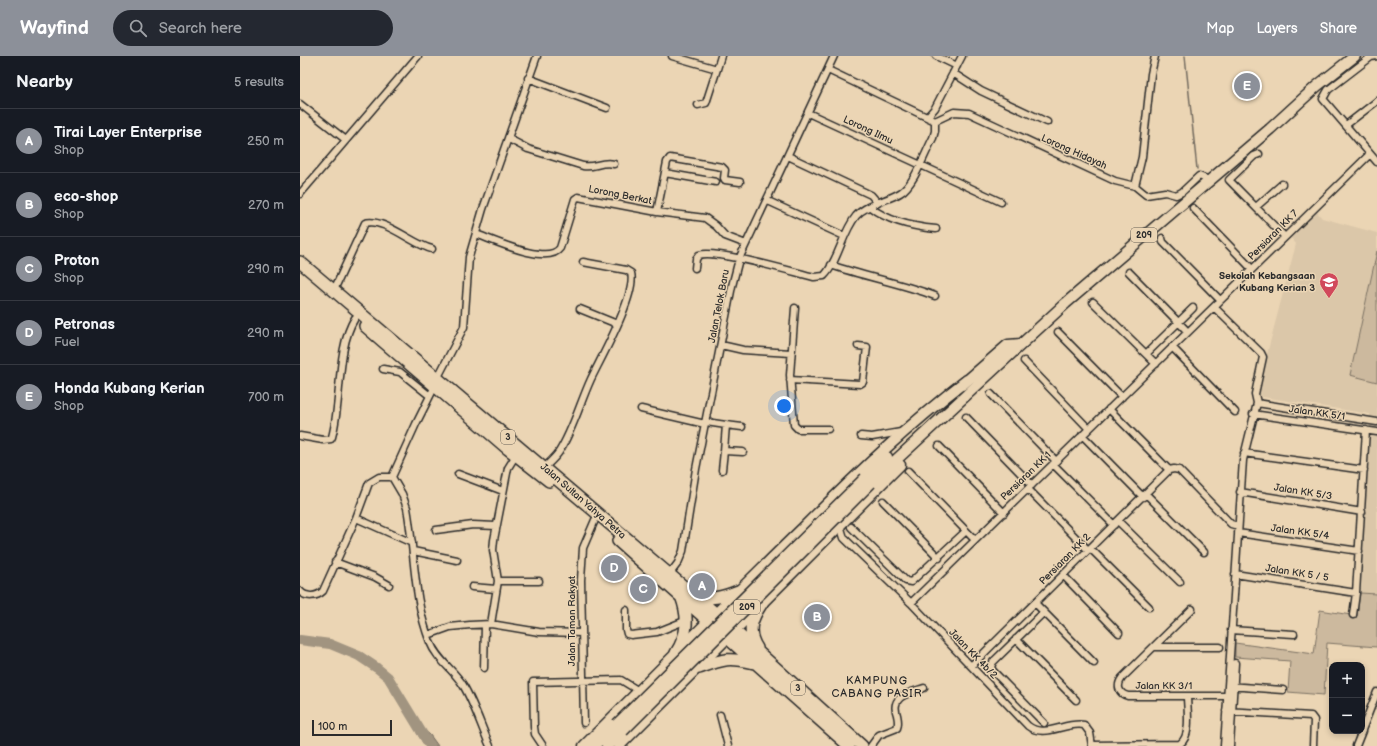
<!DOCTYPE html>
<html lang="en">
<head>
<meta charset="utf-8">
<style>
	:root { --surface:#171b24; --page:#242831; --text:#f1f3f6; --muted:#9ea1a6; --line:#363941; --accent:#8c9099 }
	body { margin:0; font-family:"Balsamiq Sans",sans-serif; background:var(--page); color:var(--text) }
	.controls { position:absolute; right:12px; bottom:12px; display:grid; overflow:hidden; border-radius:8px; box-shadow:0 2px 6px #0003 }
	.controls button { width:36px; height:36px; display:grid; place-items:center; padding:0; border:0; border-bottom:1px solid var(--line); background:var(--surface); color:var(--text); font:20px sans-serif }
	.scale { position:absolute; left:12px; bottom:10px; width:80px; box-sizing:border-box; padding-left:4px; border:2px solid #2b2b2b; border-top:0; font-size:11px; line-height:14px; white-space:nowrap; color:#2b2b2b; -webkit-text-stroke:3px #ebd5b4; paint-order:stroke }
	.you { position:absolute; left:484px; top:350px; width:14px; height:14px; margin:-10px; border:3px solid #fff; border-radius:50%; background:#1a73e8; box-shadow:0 0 0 6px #1a73e833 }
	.badge { display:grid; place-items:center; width:26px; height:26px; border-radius:50%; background:var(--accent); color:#fff; font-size:13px; font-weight:700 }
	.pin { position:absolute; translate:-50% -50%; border:2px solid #fff; box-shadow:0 1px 4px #0006 }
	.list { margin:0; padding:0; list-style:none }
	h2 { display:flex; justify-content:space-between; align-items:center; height:52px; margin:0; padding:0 16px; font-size:17px }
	h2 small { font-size:13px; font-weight:400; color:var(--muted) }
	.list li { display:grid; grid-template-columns:26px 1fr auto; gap:12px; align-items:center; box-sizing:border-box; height:64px; padding:0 16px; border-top:1px solid var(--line) }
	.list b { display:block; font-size:15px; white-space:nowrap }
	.list p { margin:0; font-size:13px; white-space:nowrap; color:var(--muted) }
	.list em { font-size:13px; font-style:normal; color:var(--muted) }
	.icon { flex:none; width:22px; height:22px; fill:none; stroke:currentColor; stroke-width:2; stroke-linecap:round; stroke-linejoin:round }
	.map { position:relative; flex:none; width:1077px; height:690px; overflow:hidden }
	header { display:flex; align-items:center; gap:24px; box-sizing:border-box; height:56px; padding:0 20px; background:var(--accent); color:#fff }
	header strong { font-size:19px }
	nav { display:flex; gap:22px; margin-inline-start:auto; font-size:14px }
	.search { width:280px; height:36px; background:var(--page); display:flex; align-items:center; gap:10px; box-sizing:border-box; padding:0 14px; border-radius:22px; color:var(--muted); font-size:15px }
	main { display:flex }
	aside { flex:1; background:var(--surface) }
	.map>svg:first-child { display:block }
	.built { fill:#dbc7a9 }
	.green { fill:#ccb99e; stroke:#7c7264 }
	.water { fill:#a19480; stroke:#726a5e }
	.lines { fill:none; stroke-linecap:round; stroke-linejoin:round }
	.stream { stroke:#726a5e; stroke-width:1.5 }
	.river { stroke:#a19480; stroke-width:10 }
	.street-casing { stroke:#2b2b2b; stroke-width:9 }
	.primary-casing { stroke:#2b2b2b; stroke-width:13 }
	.highway-casing { stroke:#2b2b2b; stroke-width:14 }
	.street { stroke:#ebd5b4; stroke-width:6 }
	.primary { stroke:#ebd5b4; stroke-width:10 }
	.highway { stroke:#ebd5b4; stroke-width:11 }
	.primary-bridge-casing { stroke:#2b2b2b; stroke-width:13; stroke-linecap:butt }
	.primary-bridge { stroke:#ebd5b4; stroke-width:10 }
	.labels { text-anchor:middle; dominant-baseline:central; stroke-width:3; stroke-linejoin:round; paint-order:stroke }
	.shield { fill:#ebd5b4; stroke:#655e54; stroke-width:1 }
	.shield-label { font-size:9px; font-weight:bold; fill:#2b2b2b }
	.street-label { font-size:10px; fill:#2b2b2b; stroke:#ebd5b4 }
	.poi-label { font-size:10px; font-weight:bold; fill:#2b2b2b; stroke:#ebd5b4; text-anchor:end }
	.neighbourhood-label { font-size:11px; letter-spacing:1px; fill:#2b2b2b; stroke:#ebd5b4 }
</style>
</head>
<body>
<header>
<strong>Wayfind</strong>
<div class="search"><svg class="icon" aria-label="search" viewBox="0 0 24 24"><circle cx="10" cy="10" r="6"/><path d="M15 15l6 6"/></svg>Search here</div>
<nav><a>Map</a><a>Layers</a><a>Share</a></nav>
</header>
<main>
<aside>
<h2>Nearby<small>5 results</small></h2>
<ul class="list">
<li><span class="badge">A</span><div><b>Tirai Layer Enterprise</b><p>Shop</p></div><em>250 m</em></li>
<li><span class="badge">B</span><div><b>eco-shop</b><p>Shop</p></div><em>270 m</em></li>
<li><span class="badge">C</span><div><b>Proton</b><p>Shop</p></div><em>290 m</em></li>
<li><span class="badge">D</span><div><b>Petronas</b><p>Fuel</p></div><em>290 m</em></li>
<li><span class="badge">E</span><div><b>Honda Kubang Kerian</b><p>Shop</p></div><em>700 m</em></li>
</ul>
</aside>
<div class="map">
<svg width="1077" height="690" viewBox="0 0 1077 690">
	<rect width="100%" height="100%" fill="#ebd5b4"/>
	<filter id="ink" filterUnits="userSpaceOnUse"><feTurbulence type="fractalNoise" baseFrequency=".025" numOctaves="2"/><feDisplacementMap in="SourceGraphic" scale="8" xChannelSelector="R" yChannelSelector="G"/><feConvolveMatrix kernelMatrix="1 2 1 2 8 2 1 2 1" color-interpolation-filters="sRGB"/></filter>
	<g filter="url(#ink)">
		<path class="built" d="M1017 156 1022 162 1077 177V538L1060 537 1070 358 963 341 959 339 967 298 996 188 991 182Z"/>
		<path class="green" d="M1077 195V326L1050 319Z
			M1060 537 1077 538V591L1027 587 1024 639 988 636 990 605 935 601V587L1014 598 1020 554 1057 560Z"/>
		<path class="water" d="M115 666 130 679 138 690H125L117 677Z"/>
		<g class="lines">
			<path class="stream" d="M885 0 897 113"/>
			<path class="river" d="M0 584 30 588 59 600 77 612 88 621 130 690"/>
			<g class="street-casing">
				<path id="street" d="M372 0 417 13 406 47 398 49
					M636 0 657 10
					M1077 0 1071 1 1028 34 1023 43 1077 106
					M417 13 421 0
					M528 14 635 65
					M653 17 681 35 747 66
					M228 22 307 52
					M0 48 46 84
					M508 57 701 146
					M628 60 635 52 662 0
					M635 65 654 56 669 57 815 125 835 130 846 139 865 136 876 139 882 136 899 120 909 124
					M1046 69 1077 45
					M209 83 228 93 283 110C295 112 301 105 314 108
					M959 98 954 100 929 124 985 181
					M488 100 571 139 578 147
					M365 117 416 126
					M835 130 842 101 851 18 855 0
					M0 138 118 0
					M468 145 544 180
					M570 151C588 165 614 171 636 173
					M956 151 982 128
					M893 152 952 213
					M357 156 367 106 370 102 422 111 425 114 424 122 425 124 440 126
					M176 178C193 184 248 210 260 192L275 143 278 141 357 156 405 162 416 170 425 180 446 188
					M862 182 863 186 920 244
					M531 209C565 221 601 227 635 240
					M395 212 396 203 399 199C416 193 493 216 514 221L524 220C538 206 542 177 556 160 567 148 586 145 600 137 614 129 625 97 633 82L635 75V65
					M829 216 888 276
					M34 234 65 167C83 161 114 189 132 193
					M793 246 856 308
					M914 251 961 297 963 301 955 338 957 347 943 404 924 690
					M495 252 490 319 494 369 498 373H528
					M280 253 317 268
					M758 276 822 341
					M421 289 443 294 491 297
					M872 291 935 356
					M846 298 893 252
					M724 305 789 373
					M83 313 100 316 130 340
					M138 321 164 271 169 201 183 153 237 0
					M490 324 560 328 563 326 567 291 558 290
					M135 330 116 368 92 421 102 438 107 452C115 496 113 543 130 586 137 604 153 613 163 629 174 647 181 670 190 690
					M691 338 756 405
					M957 347 1077 366
					M341 353 405 368
					M809 353 869 414
					M953 358 1077 376
					M666 361 732 429
					M406 366 426 369 424 395 443 396
					M426 369 442 371
					M782 379 843 441
					M0 380 23 384 31 383 32 381C42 345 36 292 55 262
					M561 380 572 381 601 376
					M639 390 704 457
					M944 397 1064 414
					M753 408 814 469
					M244 412C249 407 255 402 259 396 273 374 280 347 291 323 301 302 337 238 331 217L326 214 283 206
					M422 414 424 395
					M608 415 675 484
					M158 418 203 435
					M728 433 788 494
					M940 436 1062 456
					M846 438 904 496
					M583 445 639 502
					M56 462 112 487
					M818 465 880 526
					M540 469 544 482 611 547 728 670C745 683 766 665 784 669L790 677 792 690
					M551 471 606 525 611 526 666 475
					M136 474 173 469 196 470
					M938 477 1059 495
					M790 492 849 551
					M113 495 157 504
					M35 506 75 521 89 529
					M935 518 1056 537
					M369 519 378 507 383 495 396 413 432 230 439 203 534 0
					M763 519 819 577
					M198 525H239
					M172 531 196 533
					M0 535C6 542 17 541 23 535L56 462 69 427 79 421H92
					M611 547 1070 98
					M735 547 794 607
					M892 553 822 622C816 630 819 638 828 640H927
					M326 554V574L327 578 331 579 357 576 387 564
					M744 556 693 606 691 611 693 615 744 667
					M1053 559 1056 537 1066 374
					M191 568 198 525 193 494 194 484 208 412 216 399
					M931 574 994 578
					M128 579 150 571 170 569 191 568 239 576 282 577
					M716 583 776 644
					M854 591H920
					M671 610 869 414 874 413 879 414 931 468 938 470
					M184 612 185 569
					M929 630 983 634
					M926 655 1011 660 1014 664 1013 690
					M420 659 428 690
					M284 667 281 524 283 492 295 464
					M1062 674 1077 636
					M792 689 880 688C892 679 887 653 887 640
					M243 690 235 678 234 671 233 626 321 624 339 635
					M571 690 579 679 597 672C599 667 598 664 597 659 590 640 609 637 624 632
					M930 690 935 607
					M1056 690 1062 675"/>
			</g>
			<g class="primary-casing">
				<path id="primary" d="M662 329 708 289 721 288
					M565 422 587 401
					M571 427 766 247 970 73 1017 30 1055 0
					M284 690C357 617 429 544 503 472 555 420 608 369 667 324
					M294 690 317 668
					M307 690 323 675
					M319 690 600 409"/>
			</g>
			<g class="highway-casing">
				<path id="highway" d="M0 206 415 557 562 690
					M65 270 208 393 249 425
					M318 485 549 690
					M395 538C410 545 423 541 438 535
					M457 592C446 575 452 562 462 547
					M376 597C388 578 389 561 381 540
					M399 612C424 603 428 601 454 607"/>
			</g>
			<use href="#street" class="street"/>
			<use href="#primary" class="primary"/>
			<use href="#highway" class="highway"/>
			<g class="primary-bridge-casing">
				<path id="primary-bridge" d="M317 668 565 422
					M323 675 571 427"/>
			</g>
			<use href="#primary-bridge" class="primary-bridge"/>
		</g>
	</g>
	<defs>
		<g id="school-pin" transform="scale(1)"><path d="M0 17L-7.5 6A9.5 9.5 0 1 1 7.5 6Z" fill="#d1495b" stroke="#ebd5b4"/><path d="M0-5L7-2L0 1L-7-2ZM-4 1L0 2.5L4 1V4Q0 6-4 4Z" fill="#fff"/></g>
	</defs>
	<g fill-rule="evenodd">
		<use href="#school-pin" x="1029" y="226"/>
	</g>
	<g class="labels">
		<g class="shield">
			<rect x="831" y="172" width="26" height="14" rx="3"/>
			<rect x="201" y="374" width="14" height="14" rx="3"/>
			<rect x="434" y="544" width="26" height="14" rx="3"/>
			<rect x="491" y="625" width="14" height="14" rx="3"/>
		</g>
		<g class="shield-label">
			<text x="844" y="179">209</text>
			<text x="208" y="381">3</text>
			<text x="447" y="551">209</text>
			<text x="498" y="632">3</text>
		</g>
		<g class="street-label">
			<text transform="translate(568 74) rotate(25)">Lorong Ilmu</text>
			<text transform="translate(774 96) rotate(24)">Lorong Hidayah</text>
			<text transform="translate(320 139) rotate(11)">Lorong Berkat</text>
			<text transform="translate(973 179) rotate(-45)">Persiaran KK 7</text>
			<text transform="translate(419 250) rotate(-79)">Jalan Telok Baru</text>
			<text transform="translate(1017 357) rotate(8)">Jalan KK 5/1</text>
			<text transform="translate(726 420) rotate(-44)">Persiaran KK 1</text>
			<text transform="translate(1003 436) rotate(9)">Jalan KK 5/3</text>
			<text transform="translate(283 445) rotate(41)">Jalan Sultan Yahya Petra</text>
			<text transform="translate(1000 476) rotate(8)">Jalan KK 5/4</text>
			<text transform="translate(765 503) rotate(-45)">Persiaran KK 2</text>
			<text transform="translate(997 517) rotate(9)">Jalan KK 5 / 5</text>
			<text transform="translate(272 565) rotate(-90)">Jalan Taman Rakyat</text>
			<text transform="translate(673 598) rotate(46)">Jalan KK 4b/2</text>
			<text x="864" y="630">Jalan KK 3/1</text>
		</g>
		<g class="poi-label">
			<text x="1015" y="220">Sekolah Kebangsaan<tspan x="1015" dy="12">Kubang Kerian 3</tspan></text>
		</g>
		<g class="neighbourhood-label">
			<text x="577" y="624">KAMPUNG<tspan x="577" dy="13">CABANG PASIR</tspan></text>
		</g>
	</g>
</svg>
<div class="controls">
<button>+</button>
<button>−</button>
</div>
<div class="scale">100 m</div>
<div class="you"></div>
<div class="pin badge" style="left:402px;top:530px">A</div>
<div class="pin badge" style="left:517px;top:561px">B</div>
<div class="pin badge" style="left:343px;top:533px">C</div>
<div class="pin badge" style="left:314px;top:512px">D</div>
<div class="pin badge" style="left:947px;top:30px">E</div>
</div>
</main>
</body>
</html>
